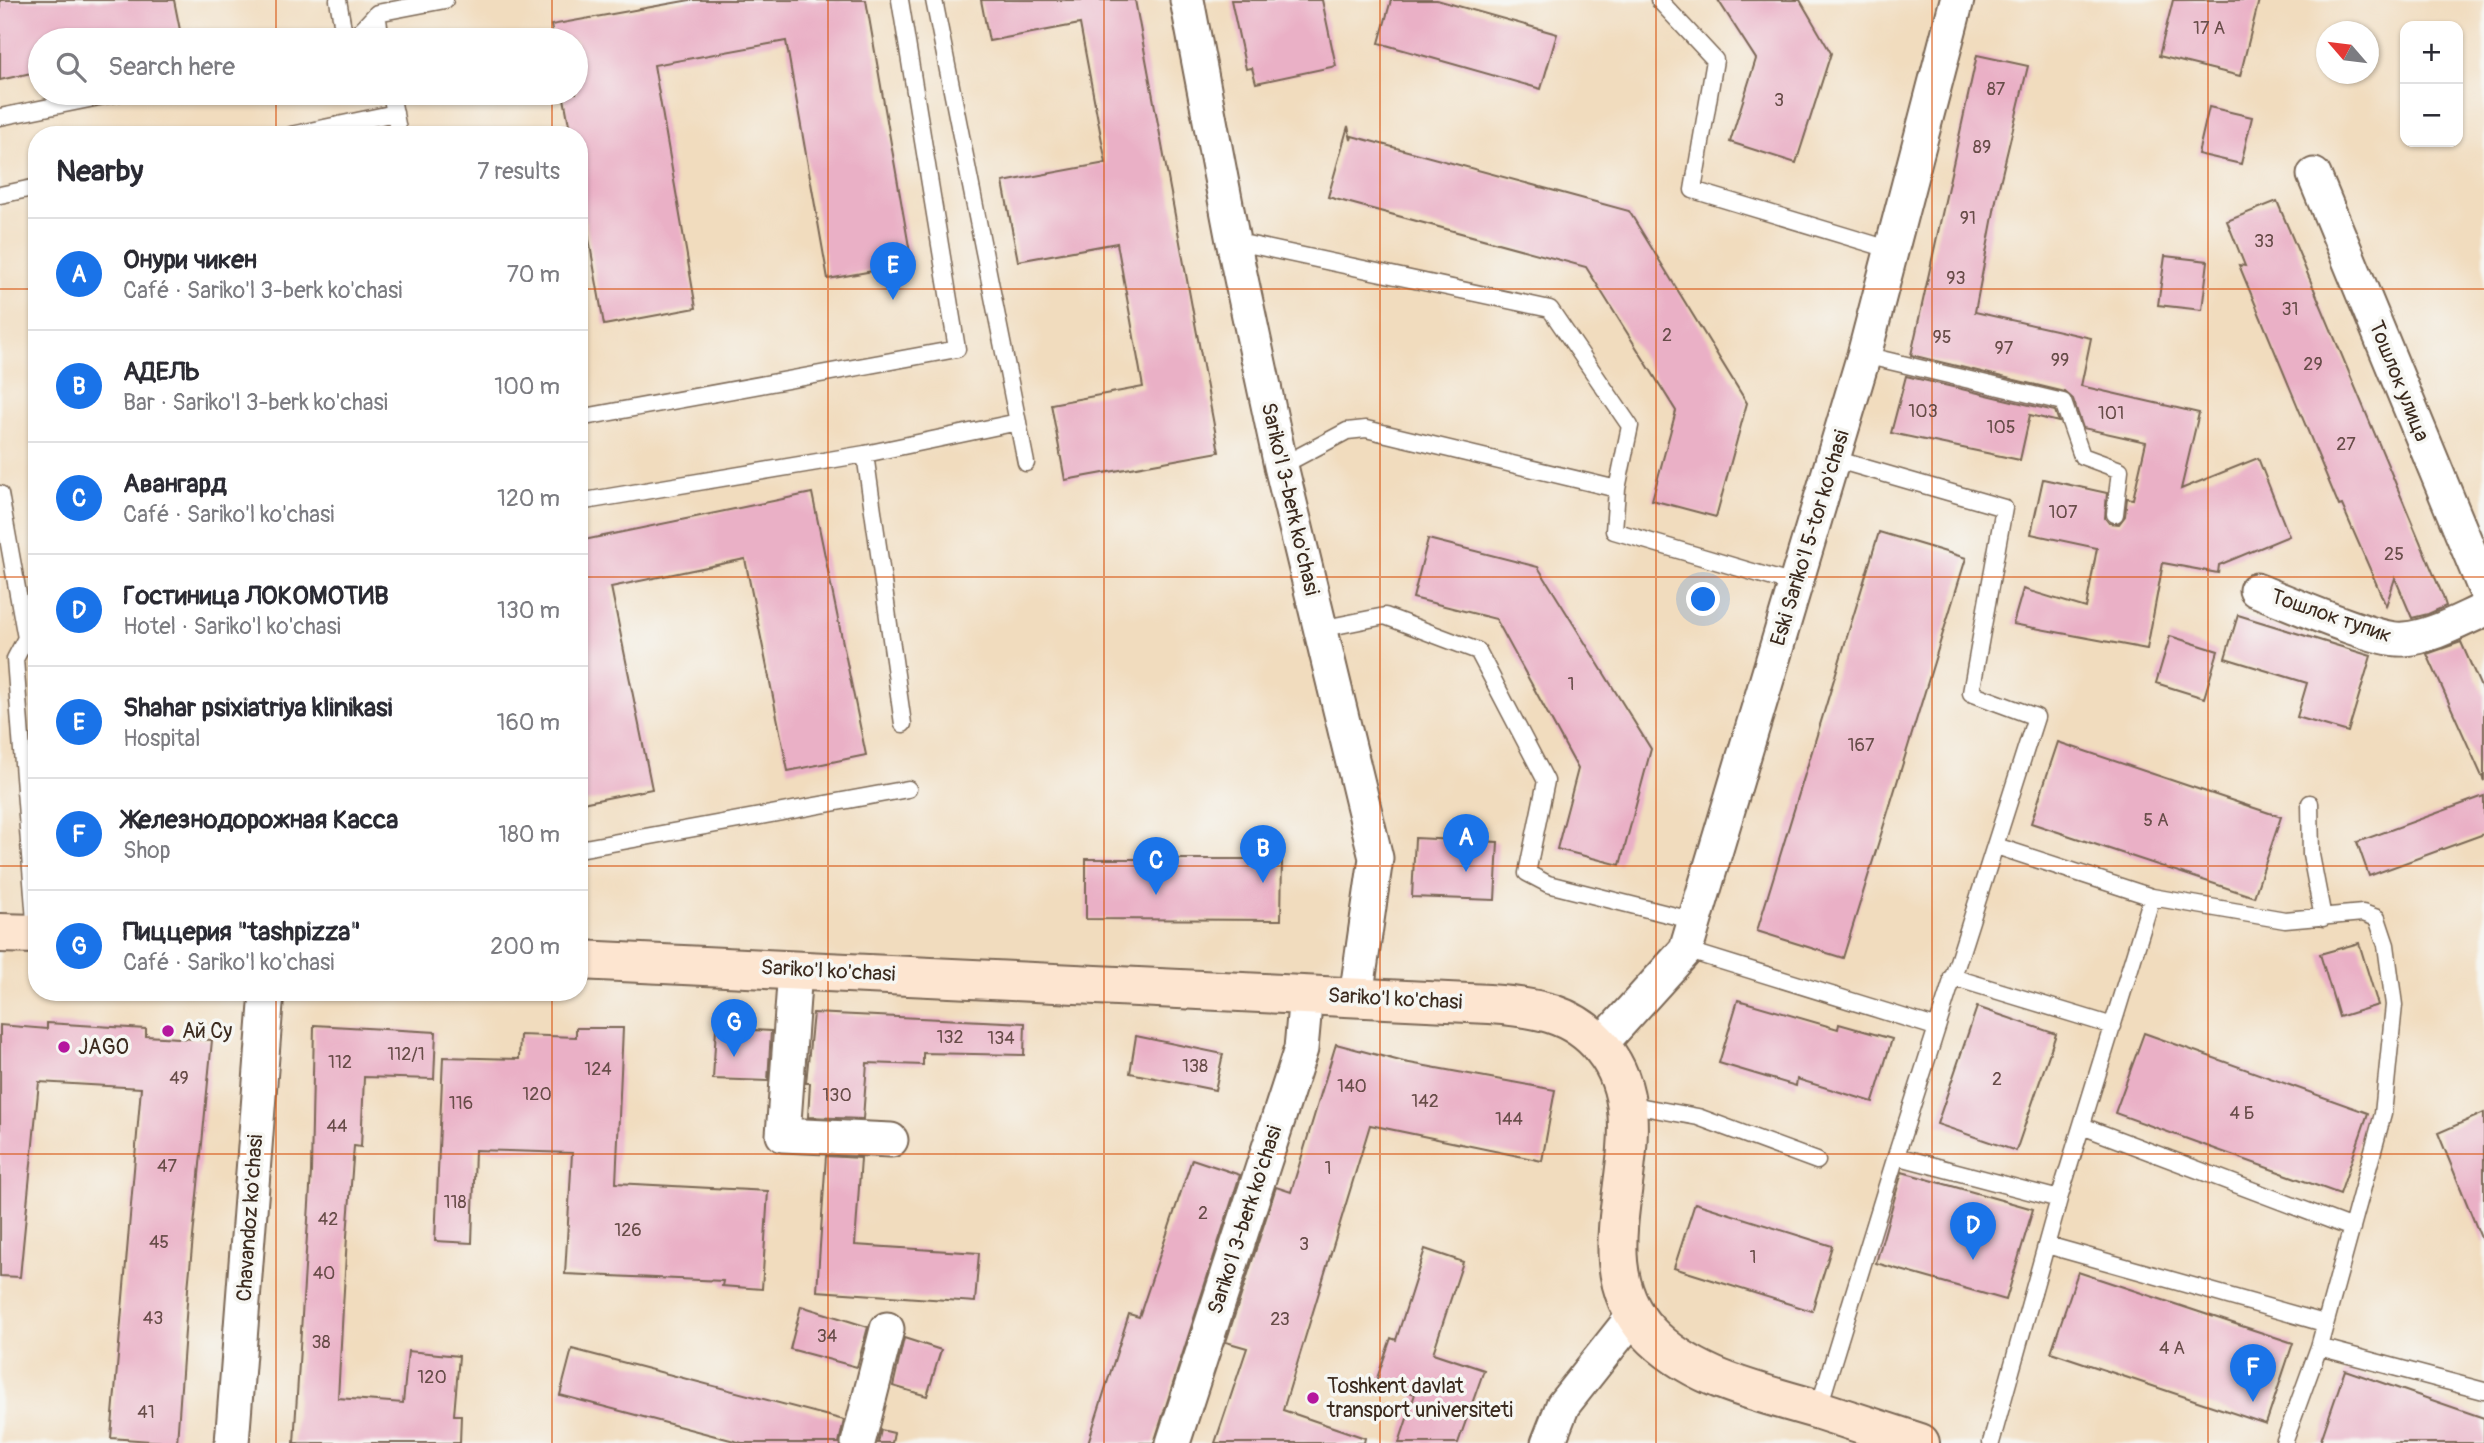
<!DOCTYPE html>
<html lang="en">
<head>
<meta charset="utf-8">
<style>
	:root { --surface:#fff; --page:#f7f7f7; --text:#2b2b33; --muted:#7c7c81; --line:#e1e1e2; --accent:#1a73e8 }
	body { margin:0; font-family:Pangolin,sans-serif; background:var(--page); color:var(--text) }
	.controls { position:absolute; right:21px; top:21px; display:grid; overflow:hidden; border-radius:14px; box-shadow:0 2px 5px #0004 }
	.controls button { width:63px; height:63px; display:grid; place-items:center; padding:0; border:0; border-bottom:2px solid var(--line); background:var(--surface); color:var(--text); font:35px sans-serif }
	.compass { position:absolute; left:2316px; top:21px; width:63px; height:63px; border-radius:50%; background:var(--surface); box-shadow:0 2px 5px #0004; rotate:298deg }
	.you { position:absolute; left:1704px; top:600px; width:24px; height:24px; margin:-18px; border:5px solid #fff; border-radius:50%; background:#1a73e8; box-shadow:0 0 0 10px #1a73e833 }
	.badge { display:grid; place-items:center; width:46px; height:46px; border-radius:50%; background:var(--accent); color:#fff; font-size:23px; font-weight:700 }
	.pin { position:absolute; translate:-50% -58px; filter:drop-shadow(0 2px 4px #0008) }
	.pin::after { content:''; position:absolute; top:37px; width:24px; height:21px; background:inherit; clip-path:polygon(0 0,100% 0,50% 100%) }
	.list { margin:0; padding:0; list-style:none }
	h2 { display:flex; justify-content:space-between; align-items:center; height:91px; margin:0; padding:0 28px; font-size:30px }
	h2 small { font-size:23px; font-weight:400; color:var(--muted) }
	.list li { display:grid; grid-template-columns:46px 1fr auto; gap:21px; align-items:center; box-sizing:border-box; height:112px; padding:0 28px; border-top:2px solid var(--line) }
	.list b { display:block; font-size:26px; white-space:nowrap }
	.list p { margin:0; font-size:23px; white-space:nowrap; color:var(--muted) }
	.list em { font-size:23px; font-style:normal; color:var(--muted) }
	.icon { flex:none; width:38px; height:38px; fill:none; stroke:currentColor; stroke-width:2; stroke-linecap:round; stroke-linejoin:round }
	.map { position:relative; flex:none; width:2484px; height:1443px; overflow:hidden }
	.search { position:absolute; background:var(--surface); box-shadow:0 2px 5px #0004; left:28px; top:28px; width:560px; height:77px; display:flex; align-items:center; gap:18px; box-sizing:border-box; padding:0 24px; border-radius:38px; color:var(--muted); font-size:26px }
	.panel { position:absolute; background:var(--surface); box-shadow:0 2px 5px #0004; left:28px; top:126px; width:560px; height:875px; border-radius:28px }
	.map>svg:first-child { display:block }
	.building { fill:#eab0c6 }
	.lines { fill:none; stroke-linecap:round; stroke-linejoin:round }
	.lane-casing { stroke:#7b6856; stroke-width:19 }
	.street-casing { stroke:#7b6856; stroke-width:37 }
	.secondary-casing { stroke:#7b6856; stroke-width:42 }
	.lane { stroke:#fff; stroke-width:16 }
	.street { stroke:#fff; stroke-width:33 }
	.secondary { stroke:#fde5d0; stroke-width:38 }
	.grid { fill:none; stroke:#d7540e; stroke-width:2; stroke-opacity:0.55 }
	.poi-dot { fill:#b5179e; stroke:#f6f6f2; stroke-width:2.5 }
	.labels { text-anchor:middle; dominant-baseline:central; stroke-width:7; stroke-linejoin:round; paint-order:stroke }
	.number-label { font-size:18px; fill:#674c48 }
	.street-label { font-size:21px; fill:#3b2a1e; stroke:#f6f6f2 }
	.poi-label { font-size:21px; fill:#3b2a1e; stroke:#f6f6f2; text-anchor:start }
</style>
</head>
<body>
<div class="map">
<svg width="2484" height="1443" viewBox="0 0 2484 1443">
	<rect width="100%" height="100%" fill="#f6f6f2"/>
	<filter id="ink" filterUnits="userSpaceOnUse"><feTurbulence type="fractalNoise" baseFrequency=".0143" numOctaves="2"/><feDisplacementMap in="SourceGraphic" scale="14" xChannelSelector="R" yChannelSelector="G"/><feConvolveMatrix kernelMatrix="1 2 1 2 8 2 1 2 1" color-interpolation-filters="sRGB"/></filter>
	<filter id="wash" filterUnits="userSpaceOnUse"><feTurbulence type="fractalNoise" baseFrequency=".00686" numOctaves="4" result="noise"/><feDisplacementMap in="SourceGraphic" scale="28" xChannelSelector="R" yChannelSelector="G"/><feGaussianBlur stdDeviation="1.57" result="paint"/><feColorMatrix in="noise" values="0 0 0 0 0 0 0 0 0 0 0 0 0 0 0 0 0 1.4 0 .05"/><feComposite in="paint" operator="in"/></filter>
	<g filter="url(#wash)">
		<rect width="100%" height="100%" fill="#f1dcbe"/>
		<g id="blocks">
			<path class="building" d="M0 0H174L182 40H40V71L0 80Z
				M690 0H866L912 264 828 279 786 41 654 65 696 308 604 325 579 182V135H571L563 93H576V40H554L551 25Z
				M981 0H1135L1219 452 1065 480 1051 404 1143 387 1117 243 1018 261 1003 182 1106 163 1080 24 989 41Z
				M1231 0H1322L1336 66 1256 83 1252 68 1246 69Z
				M1391 0H1437L1557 34 1541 89 1379 43Z
				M1718 0H1800L1831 53 1796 163 1730 142 1756 59Z
				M2173 0H2259L2240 76 2159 56Z
				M1977 55 2028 66 1997 195 1975 312 2091 338 2081 386 2199 413 2181 489 2258 458 2289 536 2219 565 2218 573 2163 563 2147 649 2013 624 2023 589 2086 608 2097 548 2031 534 2043 479 2107 493 2105 518 2109 523 2119 524 2125 516 2127 498 2133 499 2146 442 2083 428 2073 399 2065 392 1911 355Z
				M2209 107 2252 117 2241 164 2198 154Z
				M1348 126 1351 140 1352 136 1629 211 1747 403 1716 517 1652 500 1676 411 1586 267 1328 197Z
				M2277 201 2442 594 2446 606 2428 614 2412 618 2395 578 2386 606 2342 505 2339 506 2239 265 2245 266 2227 221Z
				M2165 256 2208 261 2202 310 2158 305Z
				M1906 376 2055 411 2059 422 2030 415 2020 460 1891 433Z
				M812 493 866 755 788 771 745 559 611 587 652 789 582 803 579 787V541Z
				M1879 532 1966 558 1843 958 1757 931Z
				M1428 539 1538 567 1651 749 1620 865 1557 849 1578 769 1496 619 1413 598Z
				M2238 615 2371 656 2348 732 2297 717 2307 683 2225 658Z
				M2170 636 2218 651 2204 698 2156 683Z
				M2461 642 2484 694V781L2427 654Z
				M2058 742 2281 817 2254 897 2031 823Z
				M2484 796V834L2369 876 2357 842Z
				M1415 838 1498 842 1495 900 1412 897Z
				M1086 859H1282L1281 920 1086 919Z
				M2359 943 2378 1005 2339 1017 2320 954Z
				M1738 1000 1838 1029 1839 1024 1892 1039 1873 1102 1797 1079 1796 1086 1719 1063Z
				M1977 1007 2056 1034 2016 1151 1937 1124Z
				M813 1013 1025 1023 1024 1055 923 1053V1065L867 1063 863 1119 808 1117 810 1083H806Z
				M47 1023 146 1029V1036L212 1040 188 1289 177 1443 111 1438 141 1088 39 1082 20 1277 0 1276V1025L47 1029Z
				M314 1025 436 1032 434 1079 364 1077 361 1147 354 1146 347 1236 338 1398 403 1403 408 1351 459 1356 454 1415H461L460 1443H294L311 1172Z
				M576 1028H623L616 1183 768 1191 762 1289 722 1286 723 1281 565 1274 572 1153 475 1150 472 1243 435 1241 443 1057 519 1059 520 1035 576 1037Z
				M716 1028 771 1031 768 1081 713 1079Z
				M2144 1033 2368 1113 2340 1194 2115 1113Z
				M1136 1036 1223 1054 1215 1090 1130 1073Z
				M1336 1044 1404 1062 1555 1090 1542 1161 1370 1125 1283 1410 1365 1438 1364 1443H1215L1247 1348 1226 1342 1276 1187 1291 1192Z
				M2484 1113V1243H2483L2438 1133Z
				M826 1156 861 1158 855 1245 979 1253 975 1302 817 1291Z
				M1192 1159 1240 1175 1154 1443H1088L1129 1314 1139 1317Z
				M1902 1172 2033 1209 2006 1300 1876 1263Z
				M1695 1203 1832 1246 1812 1311 1674 1268Z
				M1425 1249 1463 1262 1433 1353 1484 1370 1458 1443H1399L1415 1394 1376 1381 1391 1338 1396 1340Z
				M2078 1272 2293 1343 2266 1424 2051 1352Z
				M801 1306 868 1327 857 1367 790 1349Z
				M904 1338 941 1350 927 1396 893 1386Z
				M572 1349 844 1420 839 1443H742L560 1395Z
				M2345 1370 2484 1418V1443H2320Z
				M881 1430 894 1433 892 1443H878Z"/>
		</g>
	</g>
	<g filter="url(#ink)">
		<use href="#blocks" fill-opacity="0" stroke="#7b6856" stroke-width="2"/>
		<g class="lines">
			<g class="lane-casing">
				<path id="lane" d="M338 0 345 40
					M934 0 1026 463
					M1659 0 1715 60 1693 190 1892 250
					M377 13 445 0
					M352 40 377 13 381 40
					M391 93 399 135
					M0 117 119 93
					M291 135 395 113
					M0 195 37 187
					M1233 241 1550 309 1630 426 1617 489 1614 531 1797 585
					M1864 355 2063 402 2082 456 2120 470 2115 514
					M579 418 957 349 900 0
					M865 454 903 724
					M1834 459 2004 508 1971 693 2036 717 1896 1156
					M1281 466 1347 431 1366 429 1617 489
					M0 494 26 638
					M579 502 865 454 1018 422
					M1320 629 1385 616 1478 651 1546 781 1527 873 1548 884 1695 921
					M2310 803 2311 855 2323 918
					M579 849 908 789
					M2152 897 2285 920 2363 913 2377 918 2386 945 2394 1005 2383 1114 2319 1347 2284 1443
					M36 934 15 659 26 638 37 637
					M1686 950 1935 1027
					M1952 977 2113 1026
					M1627 1104 1698 1117 1817 1161
					M2082 1126 2352 1228
					M2047 1245 2324 1323
					M2319 1347 2484 1391
					M1818 1410 1896 1156 2059 1199
					M1991 1443 2059 1199 2152 897 1996 846"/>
			</g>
			<g class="street-casing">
				<path id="street" d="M1187 0 1233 241 1281 466 1376 858 1356 997
					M2314 175 2484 587
					M2256 590C2286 601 2376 642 2404 639 2431 637 2459 621 2484 610
					M795 970 783 1135 891 1140
					M1600 1045 1686 950 1864 355 1957 0
					M232 1443 267 992
					M858 1443 887 1329
					M1173 1443 1301 1049 1306 994
					M1548 1443 1563 1405 1635 1314"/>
			</g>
			<g class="secondary-casing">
				<path id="secondary" d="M0 933 37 934
					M579 960 1489 1004C1533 1007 1574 1012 1603 1049 1670 1132 1572 1250 1648 1332 1693 1380 1760 1392 1819 1410 1853 1421 1887 1432 1920 1443"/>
			</g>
			<use href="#lane" class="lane"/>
			<use href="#street" class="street"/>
			<use href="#secondary" class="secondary"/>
		</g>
	</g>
	<path class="grid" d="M276 0V40M552 0V40M828 0V1443M1104 0V1443M1380 0V1443M1656 0V1443M1932 0V1443M2208 0V1443M276 93V135M552 93V135M0 289H37M579 289H2484M0 577H37M579 577H2484M0 866H37M579 866H2484M276 992V1443M552 992V1443M0 1154H2484"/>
	<g class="poi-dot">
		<circle cx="168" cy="1031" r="7"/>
		<circle cx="64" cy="1047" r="7"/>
		<circle cx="1313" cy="1398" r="7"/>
	</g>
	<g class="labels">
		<g class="number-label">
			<text x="2209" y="28">17 А</text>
			<text x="1996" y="89">87</text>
			<text x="1779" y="100">3</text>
			<text x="1982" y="147">89</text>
			<text x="1968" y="218">91</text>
			<text x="2264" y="241">33</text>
			<text x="1956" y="278">93</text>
			<text x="2290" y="309">31</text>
			<text x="1667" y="335">2</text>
			<text x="1942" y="337">95</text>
			<text x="2004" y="348">97</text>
			<text x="2060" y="360">99</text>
			<text x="2313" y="364">29</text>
			<text x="1923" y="411">103</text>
			<text x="2111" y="413">101</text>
			<text x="2001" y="427">105</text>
			<text x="2346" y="444">27</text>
			<text x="2063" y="512">107</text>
			<text x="2394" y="554">25</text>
			<text x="1571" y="684">1</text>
			<text x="1861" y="745">167</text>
			<text x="2156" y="820">5 A</text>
			<text x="950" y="1037">132</text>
			<text x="1001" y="1038">134</text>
			<text x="406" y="1054">112/1</text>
			<text x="340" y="1062">112</text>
			<text x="1195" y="1066">138</text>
			<text x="598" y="1069">124</text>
			<text x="179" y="1078">49</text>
			<text x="1997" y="1079">2</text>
			<text x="1352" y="1086">140</text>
			<text x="537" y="1094">120</text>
			<text x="837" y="1095">130</text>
			<text x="1425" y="1101">142</text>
			<text x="461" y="1103">116</text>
			<text x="2242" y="1113">4 Б</text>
			<text x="1509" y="1119">144</text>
			<text x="337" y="1126">44</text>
			<text x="167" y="1166">47</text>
			<text x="1328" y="1168">1</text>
			<text x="455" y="1202">118</text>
			<text x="1203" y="1213">2</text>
			<text x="328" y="1219">42</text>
			<text x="628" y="1230">126</text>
			<text x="159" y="1242">45</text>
			<text x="1304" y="1244">3</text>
			<text x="1753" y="1257">1</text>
			<text x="324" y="1273">40</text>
			<text x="153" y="1318">43</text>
			<text x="1280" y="1319">23</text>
			<text x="827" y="1336">34</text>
			<text x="321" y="1342">38</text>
			<text x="2172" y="1348">4 A</text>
			<text x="432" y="1377">120</text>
			<text x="146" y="1412">41</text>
		</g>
		<g class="street-label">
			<text transform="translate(2399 381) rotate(68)">Тошлок улица</text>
			<text transform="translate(1290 499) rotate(77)">Sariko'l 3-berk ko'chasi</text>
			<text transform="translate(1810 538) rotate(-73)">Eski Sariko'l 5-tor ko'chasi</text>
			<text transform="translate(2331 616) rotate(19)">Тошлок тупик</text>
			<text transform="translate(828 971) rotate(3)">Sariko'l ko'chasi</text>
			<text transform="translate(1395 999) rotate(3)">Sariko'l ko'chasi</text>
			<text transform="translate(250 1218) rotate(-86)">Chavandoz ko'chasi</text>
			<text transform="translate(1245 1220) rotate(-72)">Sariko'l 3-berk ko'chasi</text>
		</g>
		<g class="poi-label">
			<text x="182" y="1031">Ай Су</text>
			<text x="78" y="1047">JAGO</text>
			<text x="1327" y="1386">Toshkent davlat<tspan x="1327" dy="24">transport universiteti</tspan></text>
		</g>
	</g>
</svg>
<div class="controls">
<button>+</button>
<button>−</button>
</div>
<svg class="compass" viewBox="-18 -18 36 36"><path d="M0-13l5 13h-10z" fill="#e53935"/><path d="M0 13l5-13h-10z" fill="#7c7c81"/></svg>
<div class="you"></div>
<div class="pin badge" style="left:1466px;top:872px">A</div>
<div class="pin badge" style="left:1263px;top:883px">B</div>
<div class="pin badge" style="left:1156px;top:895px">C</div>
<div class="pin badge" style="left:1973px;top:1260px">D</div>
<div class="pin badge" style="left:893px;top:300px">E</div>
<div class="pin badge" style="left:2253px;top:1402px">F</div>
<div class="pin badge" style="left:734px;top:1057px">G</div>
<div class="search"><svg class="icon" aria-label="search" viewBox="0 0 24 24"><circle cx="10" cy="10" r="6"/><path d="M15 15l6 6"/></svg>Search here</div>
<section class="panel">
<h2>Nearby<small>7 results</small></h2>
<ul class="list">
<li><span class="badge">A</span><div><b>Онури чикен</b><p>Café · Sariko'l 3-berk ko'chasi</p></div><em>70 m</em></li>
<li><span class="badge">B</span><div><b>АДЕЛЬ</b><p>Bar · Sariko'l 3-berk ko'chasi</p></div><em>100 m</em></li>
<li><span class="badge">C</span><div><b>Авангард</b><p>Café · Sariko'l ko'chasi</p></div><em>120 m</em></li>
<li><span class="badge">D</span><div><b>Гостиница ЛОКОМОТИВ</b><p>Hotel · Sariko'l ko'chasi</p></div><em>130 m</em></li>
<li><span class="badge">E</span><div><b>Shahar psixiatriya klinikasi</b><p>Hospital</p></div><em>160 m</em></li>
<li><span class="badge">F</span><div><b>Железнодорожная Касса</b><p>Shop</p></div><em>180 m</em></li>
<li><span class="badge">G</span><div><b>Пиццерия &quot;tashpizza&quot;</b><p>Café · Sariko'l ko'chasi</p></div><em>200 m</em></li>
</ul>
</section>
</div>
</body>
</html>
